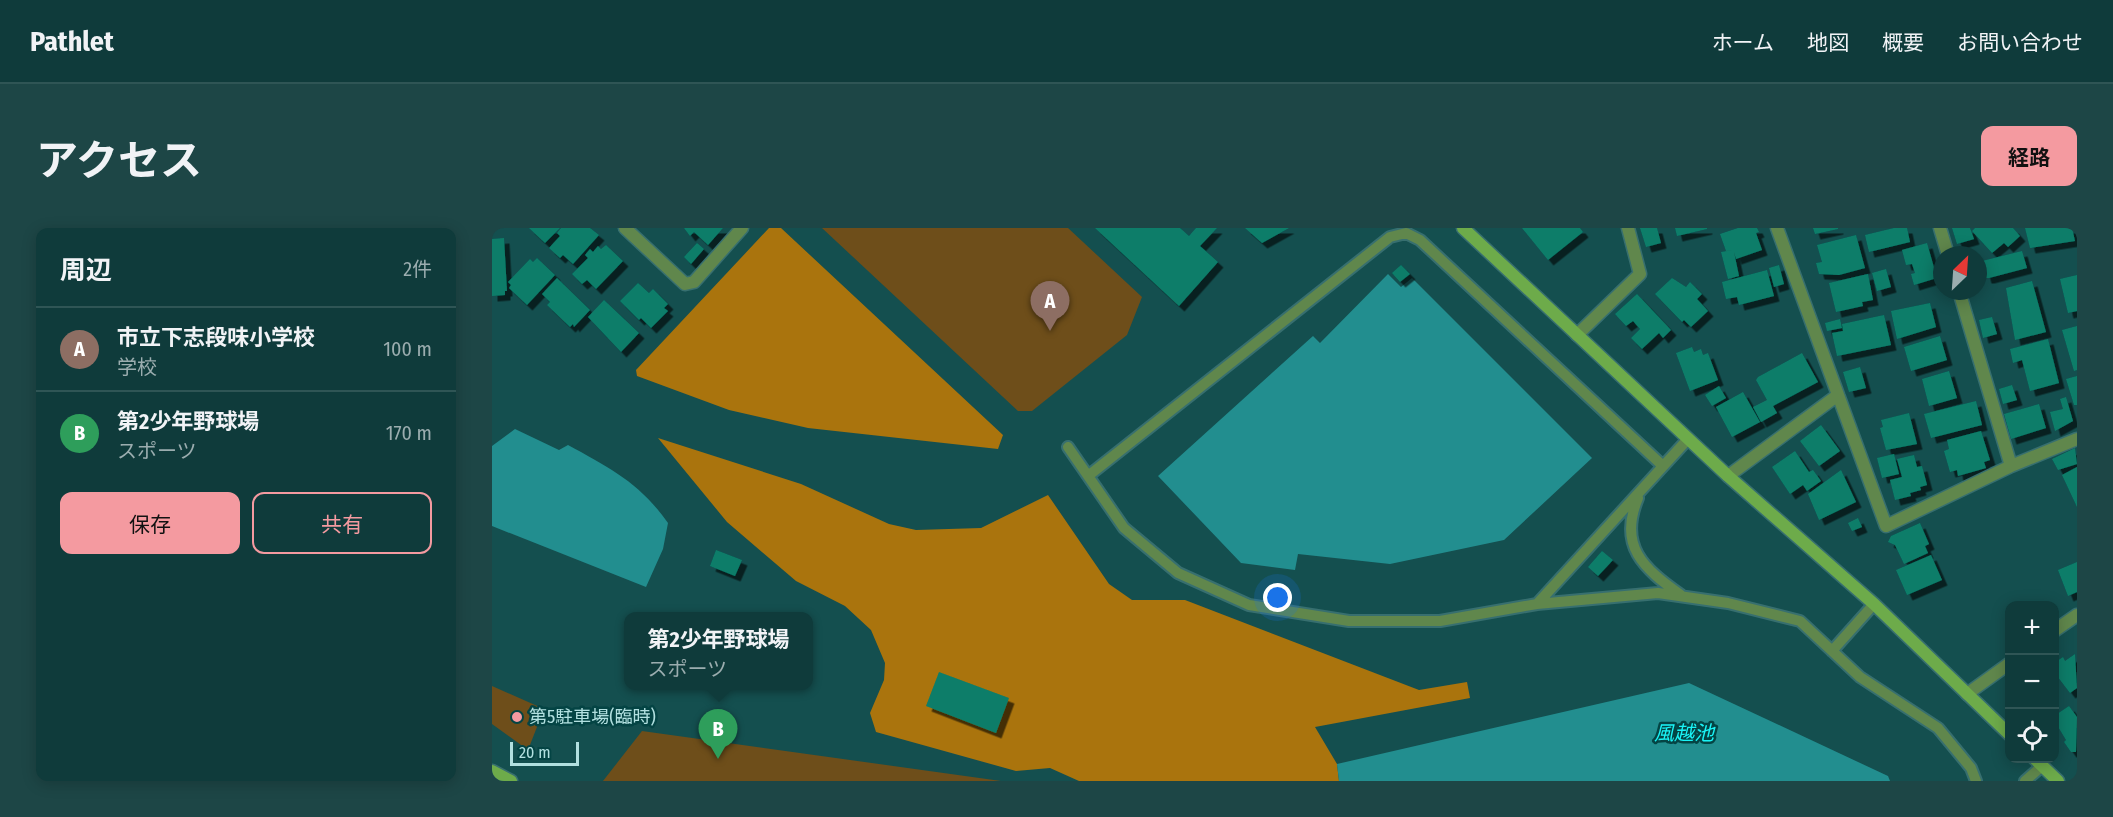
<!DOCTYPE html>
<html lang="ja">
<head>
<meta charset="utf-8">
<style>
	:root { --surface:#0f3b3b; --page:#1d4646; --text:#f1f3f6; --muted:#9badaf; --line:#2f5555; --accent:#f49aa0 }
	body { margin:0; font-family:"Fira Sans Condensed","Noto Sans JP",sans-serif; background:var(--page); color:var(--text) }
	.controls { position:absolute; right:18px; bottom:18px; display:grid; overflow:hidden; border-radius:12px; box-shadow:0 3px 15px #0003 }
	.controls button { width:54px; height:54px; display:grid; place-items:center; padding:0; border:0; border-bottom:2px solid var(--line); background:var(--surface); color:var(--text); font:30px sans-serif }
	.compass { position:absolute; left:1441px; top:18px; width:54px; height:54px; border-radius:50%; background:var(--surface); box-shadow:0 3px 15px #0003; rotate:25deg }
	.scale { position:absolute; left:18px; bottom:15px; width:69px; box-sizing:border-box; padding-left:6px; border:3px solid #b2e0e0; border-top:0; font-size:16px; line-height:21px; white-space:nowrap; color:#b2e0e0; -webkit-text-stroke:4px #044444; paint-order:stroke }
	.you { position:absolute; left:786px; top:370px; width:21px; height:21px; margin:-15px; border:4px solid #fff; border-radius:50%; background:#1a73e8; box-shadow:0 0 0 9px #1a73e833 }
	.badge { display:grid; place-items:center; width:39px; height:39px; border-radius:50%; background:var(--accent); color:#fff; font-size:20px; font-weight:700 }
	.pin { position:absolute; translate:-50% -50px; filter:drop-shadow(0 2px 3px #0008) }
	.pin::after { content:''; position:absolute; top:32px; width:21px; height:18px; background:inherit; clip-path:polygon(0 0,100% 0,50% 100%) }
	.popup { position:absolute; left:132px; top:384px; width:189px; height:78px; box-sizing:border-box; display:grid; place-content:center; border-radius:12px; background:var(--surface); filter:drop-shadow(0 2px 4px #0005); font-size:20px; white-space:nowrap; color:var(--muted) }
	.popup b { font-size:22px; color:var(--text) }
	.popup::after { content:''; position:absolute; left:50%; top:100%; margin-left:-12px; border:12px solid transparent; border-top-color:var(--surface) }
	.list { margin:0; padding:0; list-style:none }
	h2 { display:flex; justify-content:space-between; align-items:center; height:78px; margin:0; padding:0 24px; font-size:26px }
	h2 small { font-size:20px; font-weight:400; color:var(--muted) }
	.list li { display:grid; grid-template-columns:39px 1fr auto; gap:18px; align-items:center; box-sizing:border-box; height:84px; padding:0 24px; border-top:2px solid var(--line) }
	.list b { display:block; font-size:22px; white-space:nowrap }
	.list p { margin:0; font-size:20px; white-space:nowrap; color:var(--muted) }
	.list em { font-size:20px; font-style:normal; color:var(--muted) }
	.actions { display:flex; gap:12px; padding:18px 24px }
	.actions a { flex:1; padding:14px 0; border:2px solid var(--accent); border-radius:12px; text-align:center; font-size:21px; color:var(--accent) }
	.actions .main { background:var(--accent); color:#111 }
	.icon { flex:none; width:33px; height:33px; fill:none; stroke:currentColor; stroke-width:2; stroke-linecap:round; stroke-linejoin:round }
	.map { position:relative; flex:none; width:1585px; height:553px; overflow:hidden; border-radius:12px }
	header { display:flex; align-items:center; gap:36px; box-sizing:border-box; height:84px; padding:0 30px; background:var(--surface); border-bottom:2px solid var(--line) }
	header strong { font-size:28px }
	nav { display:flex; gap:33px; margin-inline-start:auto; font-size:21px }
	.intro { display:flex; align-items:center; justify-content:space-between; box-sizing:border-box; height:144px; padding:0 36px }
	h1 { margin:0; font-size:42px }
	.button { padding:15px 27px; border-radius:12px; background:var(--accent); color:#111; font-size:21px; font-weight:700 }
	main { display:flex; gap:36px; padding:0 36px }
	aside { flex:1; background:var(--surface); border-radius:12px; box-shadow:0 3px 15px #0003 }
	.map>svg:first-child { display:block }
	.green { fill:#6e4e1a }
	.forest { fill:#aa740d }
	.water { fill:#228e8f }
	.building { fill:#0a7d69; filter:url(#shadow) }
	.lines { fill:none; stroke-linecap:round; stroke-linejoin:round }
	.lane-casing { stroke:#376f6f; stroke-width:14 }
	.street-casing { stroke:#376f6f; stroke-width:15 }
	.secondary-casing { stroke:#376f6f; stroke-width:15 }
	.lane { stroke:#60874c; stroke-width:10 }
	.street { stroke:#60874c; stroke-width:12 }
	.secondary { stroke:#6dab4a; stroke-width:12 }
	.poi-dot { fill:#f49aa0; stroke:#044444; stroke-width:2 }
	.labels { text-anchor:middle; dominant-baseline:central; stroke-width:5; stroke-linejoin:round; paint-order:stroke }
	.poi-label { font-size:18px; fill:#b2e0e0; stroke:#044444; text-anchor:start }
	.water-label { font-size:20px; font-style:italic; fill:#1af4f6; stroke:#044444 }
</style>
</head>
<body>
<header>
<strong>Pathlet</strong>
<nav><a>ホーム</a><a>地図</a><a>概要</a><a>お問い合わせ</a></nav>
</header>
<div class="intro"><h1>アクセス</h1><a class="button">経路</a></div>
<main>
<aside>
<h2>周辺<small>2件</small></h2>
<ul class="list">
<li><span class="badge" style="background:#8d6e63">A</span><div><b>市立下志段味小学校</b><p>学校</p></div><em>100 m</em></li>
<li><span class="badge" style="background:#2e9e5b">B</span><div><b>第2少年野球場</b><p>スポーツ</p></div><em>170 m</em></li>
</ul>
<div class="actions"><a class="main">保存</a><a>共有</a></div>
</aside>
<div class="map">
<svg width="1585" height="553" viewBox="0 0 1585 553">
	<defs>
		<filter id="shadow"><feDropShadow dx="5.5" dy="5.5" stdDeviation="0" flood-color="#0009"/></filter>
	</defs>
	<rect width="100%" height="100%" fill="#144f4f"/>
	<path class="green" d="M330 0H576L650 69 635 107 540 183H526Z
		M0 458 52 481 36 522 0 496Z
		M150 503 509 553H111Z"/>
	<path class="forest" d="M277 0H289L511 207 506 221 316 200 237 182 145 148 144 142Z
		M166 210 309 256 397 296 424 302 489 300 556 267 617 356 640 372H693L927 462 975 454 978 470 823 499 845 536 847 553H587L558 540 524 543 384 504 378 485 392 452 393 435 379 402 353 378 304 353 235 294Z"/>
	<path class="water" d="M896 46 909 59 920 50 1100 230 1012 312 898 336 806 326 803 342 749 335 666 248 821 108 828 115Z
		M23 201 67 222 76 217C118 240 148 255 176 295L171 321 154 359 0 298V218Z
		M1197 455 1396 548 1398 553H847L845 536Z"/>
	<path class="building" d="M37 0H68L53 15Z
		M69 0H98L107 7 81 36 71 27 68 30 57 20 68 8 65 5Z
		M192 0H231L216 17 202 4 198 8Z
		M603 0H688L697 8 704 0H725L708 18 726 34 687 78Z
		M753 0H797L770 15Z
		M1030 0H1088L1091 4 1056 32Z
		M1148 0H1165L1169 15 1154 19Z
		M1183 0H1215V1L1185 8Z
		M1246 0H1265L1267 4 1264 5 1270 22 1244 31 1242 24 1247 48 1236 51 1229 24 1241 22 1234 23 1228 6Z
		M1321 0H1346V1L1323 6Z
		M1402 0H1415L1418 14 1377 24 1373 7Z
		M1460 0H1478L1482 11 1465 16Z
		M1483 0H1521L1528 8 1516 19 1512 15 1500 25 1480 3Z
		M1533 0H1580L1583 13 1538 20Z
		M1364 7 1373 40 1347 47 1327 46 1324 35 1330 34 1325 17Z
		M12 10 15 63H13V67L0 68V11Z
		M205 15 212 21 199 36 192 29Z
		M1435 15 1445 50 1422 57 1419 46 1423 45 1420 36 1414 37 1410 22Z
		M114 17 131 33 104 61 95 52 90 56 80 46 96 30 93 27 98 21 101 24 106 18 109 21Z
		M1530 23 1535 40 1497 50H1494L1492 42 1486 43V34Z
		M45 30 63 47 35 77 17 60 19 57 16 54 38 31 41 34Z
		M909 37 918 46 908 54 900 45Z
		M1287 37 1292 56 1282 59 1277 40Z
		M1394 41 1399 59 1385 63 1380 45Z
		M1275 42 1282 68 1247 77 1245 69 1234 71 1230 54Z
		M1376 46 1381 72 1370 74 1371 78 1344 84 1337 55Z
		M1585 47V83L1576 85 1568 51Z
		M65 50 98 82 82 99 81 96 78 99 55 77 58 74 50 66Z
		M1180 50 1194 59 1198 54 1210 66 1205 71 1216 83 1199 99 1192 92 1190 94 1163 66Z
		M1540 53 1554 104 1523 112 1514 60Z
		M146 55 157 65 161 61 176 76 172 80 176 83 159 100 149 90 147 92 128 73Z
		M1145 66 1179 102 1171 110 1167 105 1150 121 1139 110 1148 101 1141 93 1134 98 1123 86Z
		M112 72 147 105 129 124 96 89Z
		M1438 75 1444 99 1405 111 1399 83Z
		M1392 87 1399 117 1345 128 1340 105 1351 103 1350 96Z
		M1500 89 1505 106 1491 110 1487 92Z
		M1348 91 1350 100 1335 103 1333 95Z
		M1585 98V142L1582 143 1570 102Z
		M1448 108 1455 132 1419 143 1412 119Z
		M1556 111 1567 155 1538 163 1530 132 1521 135 1518 121Z
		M1200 119 1202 124 1209 121 1211 127 1216 125 1226 152 1198 163 1184 125Z
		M1310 125 1326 154 1281 178 1285 185 1269 194 1261 179 1275 172 1264 152 1266 149Z
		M1368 139 1374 160 1357 164 1351 144Z
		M1457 143 1465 170 1437 178 1430 151Z
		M1585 148V177H1582L1574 151Z
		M1520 157 1525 172 1511 176 1507 161Z
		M1227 158 1234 170 1220 178 1213 167Z
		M1251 164 1268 194 1240 209 1224 179Z
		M1574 169 1581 193 1563 203 1558 184 1571 181 1568 171Z
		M1484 173 1490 197 1439 210 1432 186Z
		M1547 176 1554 200 1519 211 1512 186Z
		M1417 185 1425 216 1394 222 1388 200 1391 199 1389 192Z
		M1329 197 1348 223 1327 238 1308 213Z
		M1489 203 1498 232 1492 234 1494 240 1466 248 1465 242 1458 244 1452 223 1457 221 1455 212Z
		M1583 220 1585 236 1566 242 1560 231Z
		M1303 223 1317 244 1321 242 1329 253 1315 263 1311 257 1298 266 1280 239Z
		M1402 226 1407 246 1390 250 1385 230Z
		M1422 227 1425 239 1430 238 1435 257 1428 259 1429 262 1418 265 1419 268 1403 272 1398 252 1410 249 1405 231Z
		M1585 239V279L1570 247Z
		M1349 242 1364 274 1327 292 1316 266Z
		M1366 290 1370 299 1360 303 1356 295Z
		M1428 295 1437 316 1433 318 1436 325 1412 336 1403 317 1396 314 1399 308Z
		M224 322 250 332 243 348 218 338Z
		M1110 323 1121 332 1106 348 1096 339Z
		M1439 327 1450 352 1415 367 1404 342Z
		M1585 334V364L1576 368 1566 342Z
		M1583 426 1585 460 1578 465 1562 444V435L1571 429 1573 433Z
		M447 444 517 470 504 505 434 478Z
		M1577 478 1585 489 1584 524H1579L1572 514 1574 512 1562 492V488Z"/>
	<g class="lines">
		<g class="lane-casing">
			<path id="lane" d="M576 219 632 300 686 345 757 377 857 393H948L1045 376 1196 211
				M596 248 898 9 914 5 928 12 1171 238
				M1146 270C1126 318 1151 340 1189 367
				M1045 376 1166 365 1236 375 1308 393 1368 449 1446 500 1479 540 1484 553
				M1340 423 1382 376
				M1533 553 1550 538"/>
		</g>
		<g class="street-casing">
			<path id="street" d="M133 0 193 56 202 54 250 0
				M1285 0 1394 298 1519 238 1585 211
				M1448 0 1456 27
				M1467 63 1519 238
				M1085 107 1148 46 1136 0
				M1236 248 1346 167
				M1562 403 1585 387
				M1475 466 1518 435"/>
		</g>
		<g class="secondary-casing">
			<path id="secondary" d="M971 0 1236 248 1382 376 1518 507
				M1542 530 1566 553
				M0 543 19 553"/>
		</g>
		<use href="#lane" class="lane"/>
		<use href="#street" class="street"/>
		<use href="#secondary" class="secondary"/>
	</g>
	<circle class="poi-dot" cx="25" cy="489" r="6"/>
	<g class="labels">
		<g class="poi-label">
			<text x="37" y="489">第5駐車場(臨時)</text>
		</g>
		<g class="water-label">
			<text x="1192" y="505">風越池</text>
		</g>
	</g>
</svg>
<div class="controls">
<button>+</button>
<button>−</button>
<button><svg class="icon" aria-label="locate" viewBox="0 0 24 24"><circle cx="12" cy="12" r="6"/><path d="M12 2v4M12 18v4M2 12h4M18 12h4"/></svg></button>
</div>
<svg class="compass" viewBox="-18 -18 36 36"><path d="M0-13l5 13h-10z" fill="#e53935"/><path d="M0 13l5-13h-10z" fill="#9badaf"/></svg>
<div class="scale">20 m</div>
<div class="you"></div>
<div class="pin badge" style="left:558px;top:103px;background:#8d6e63">A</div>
<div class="pin badge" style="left:226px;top:531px;background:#2e9e5b">B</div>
<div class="popup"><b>第2少年野球場</b>スポーツ</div>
</div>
</main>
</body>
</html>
